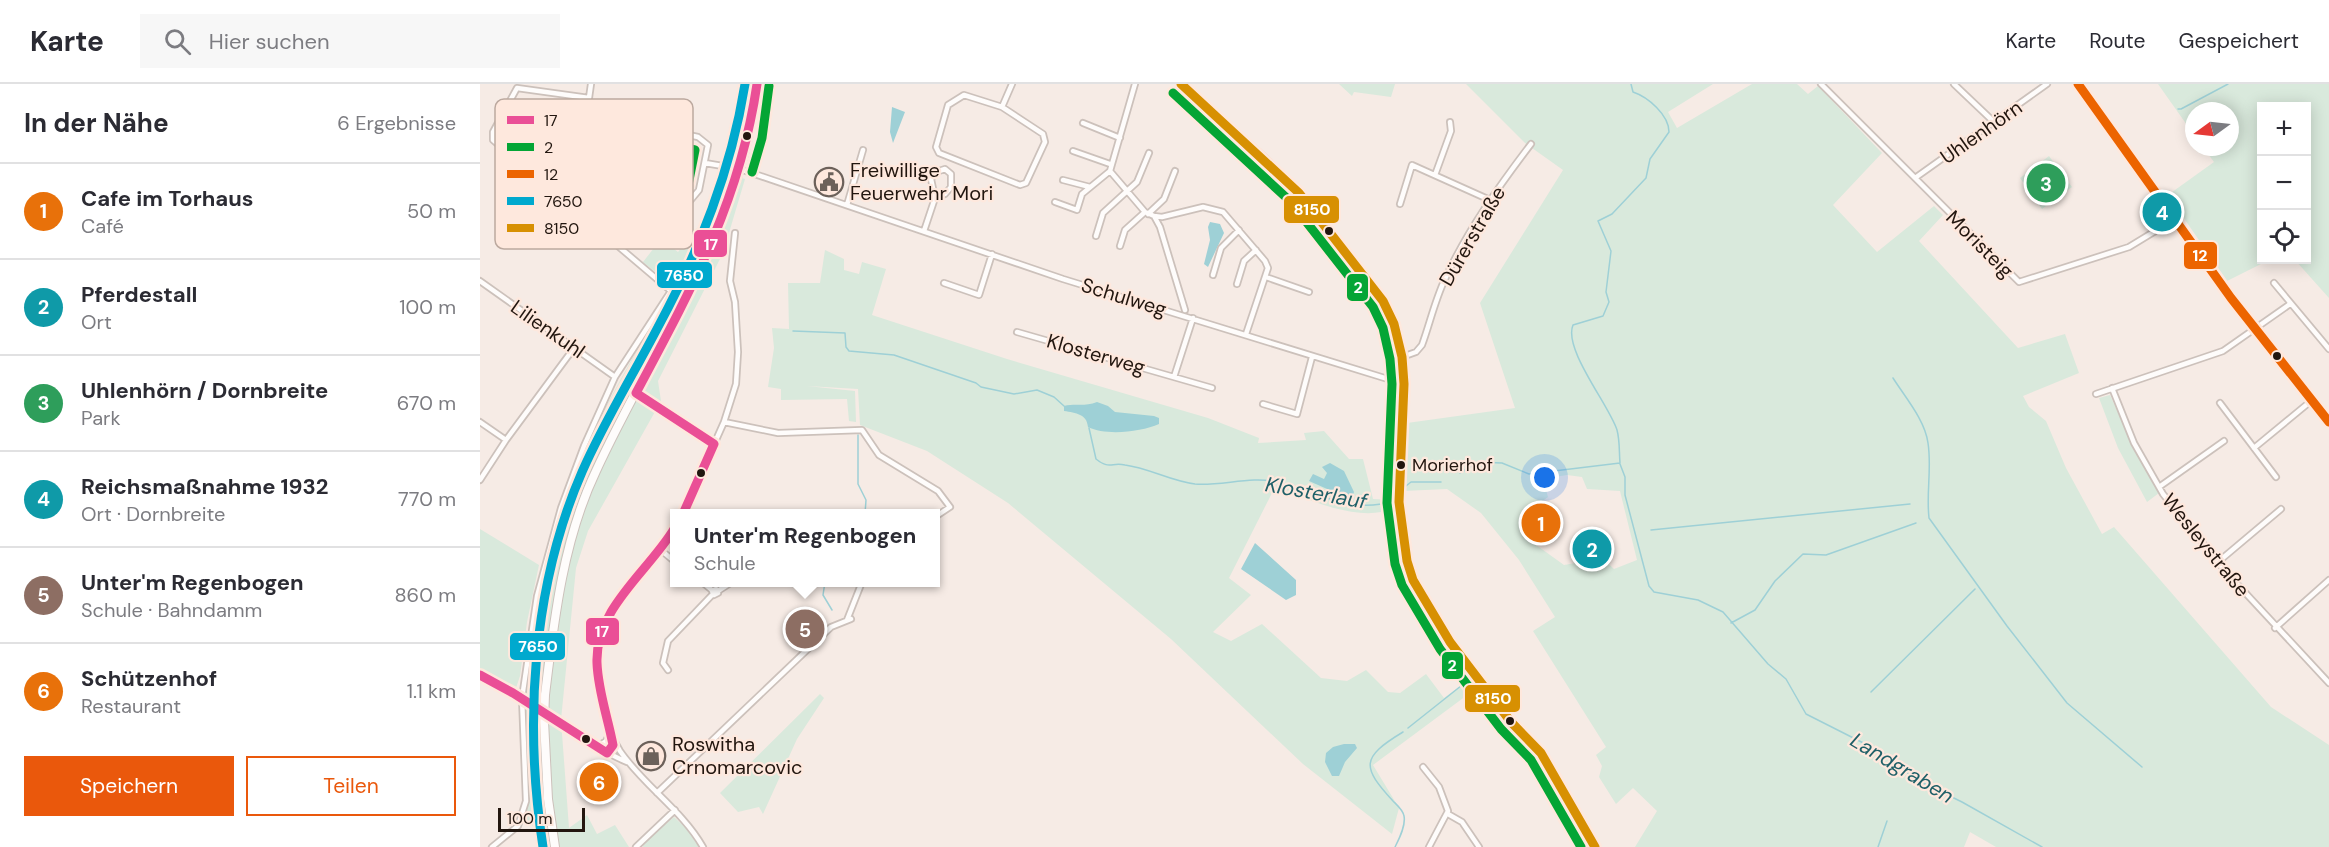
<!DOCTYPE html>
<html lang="de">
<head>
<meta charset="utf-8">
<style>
	:root { --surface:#fff; --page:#f7f7f7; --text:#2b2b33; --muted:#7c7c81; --line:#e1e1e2; --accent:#ea580c }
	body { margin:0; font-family:"DM Sans",sans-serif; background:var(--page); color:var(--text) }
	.controls { position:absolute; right:18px; top:18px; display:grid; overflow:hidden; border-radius:0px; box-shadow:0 3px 15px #0003 }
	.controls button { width:54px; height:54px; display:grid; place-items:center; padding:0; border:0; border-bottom:2px solid var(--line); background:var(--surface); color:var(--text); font:30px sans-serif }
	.compass { position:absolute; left:1705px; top:18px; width:54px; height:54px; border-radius:50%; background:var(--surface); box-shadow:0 3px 15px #0003; rotate:255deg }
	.scale { position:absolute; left:18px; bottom:15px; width:87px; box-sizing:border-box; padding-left:6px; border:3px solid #22160f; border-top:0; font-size:16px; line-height:21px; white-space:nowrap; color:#22160f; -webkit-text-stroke:4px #fee8dd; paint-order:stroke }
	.you { position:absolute; left:1065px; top:394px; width:21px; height:21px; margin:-15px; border:4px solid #fff; border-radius:50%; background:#1a73e8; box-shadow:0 0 0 9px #1a73e833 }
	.badge { display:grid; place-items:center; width:39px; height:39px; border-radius:50%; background:var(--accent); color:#fff; font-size:20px; font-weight:700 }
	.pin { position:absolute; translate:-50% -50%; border:3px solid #fff; box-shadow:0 2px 6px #0006 }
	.popup { position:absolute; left:190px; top:425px; width:270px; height:78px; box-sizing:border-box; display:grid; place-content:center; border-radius:0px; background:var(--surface); filter:drop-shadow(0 2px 4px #0005); font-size:20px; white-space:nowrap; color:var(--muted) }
	.popup b { font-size:22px; color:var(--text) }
	.popup::after { content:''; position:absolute; left:50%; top:100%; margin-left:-12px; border:12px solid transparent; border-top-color:var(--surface) }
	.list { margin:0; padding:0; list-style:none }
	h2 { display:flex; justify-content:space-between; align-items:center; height:78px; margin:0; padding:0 24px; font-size:26px }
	h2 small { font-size:20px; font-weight:400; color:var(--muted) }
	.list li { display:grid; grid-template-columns:39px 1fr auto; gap:18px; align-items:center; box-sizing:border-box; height:96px; padding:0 24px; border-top:2px solid var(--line) }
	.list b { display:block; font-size:22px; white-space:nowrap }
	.list p { margin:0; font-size:20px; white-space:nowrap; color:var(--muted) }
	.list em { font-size:20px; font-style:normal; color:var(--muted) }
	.actions { display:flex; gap:12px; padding:18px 24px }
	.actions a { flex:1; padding:14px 0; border:2px solid var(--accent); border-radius:0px; text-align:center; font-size:21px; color:var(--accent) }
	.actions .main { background:var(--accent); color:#fff }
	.icon { flex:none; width:33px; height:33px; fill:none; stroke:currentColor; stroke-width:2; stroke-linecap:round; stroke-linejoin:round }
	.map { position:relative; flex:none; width:1849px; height:763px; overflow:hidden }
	header { display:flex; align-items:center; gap:36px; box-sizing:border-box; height:84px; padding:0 30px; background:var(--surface); border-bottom:2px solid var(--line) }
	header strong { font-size:28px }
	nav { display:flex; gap:33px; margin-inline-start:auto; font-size:21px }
	.search { width:420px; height:54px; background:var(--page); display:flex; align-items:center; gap:15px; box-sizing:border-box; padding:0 21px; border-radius:0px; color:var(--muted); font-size:22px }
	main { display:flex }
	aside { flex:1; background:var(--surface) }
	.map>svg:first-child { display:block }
	.green { fill:#d9e9dc; fill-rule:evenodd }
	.water { fill:#9ed0d6 }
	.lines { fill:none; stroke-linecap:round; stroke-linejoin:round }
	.stream { stroke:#9ed0d6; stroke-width:1.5 }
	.minor-casing { stroke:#ccc1bb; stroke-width:8 }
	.secondary-casing { stroke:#ccc1bb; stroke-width:10 }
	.primary-casing { stroke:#ccc1bb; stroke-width:10 }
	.minor { stroke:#fefcfb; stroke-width:4.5 }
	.secondary { stroke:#fefcfb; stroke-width:7 }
	.primary { stroke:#fefcfb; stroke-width:8 }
	.primary-bridge-casing { stroke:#ccc1bb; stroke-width:10; stroke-linecap:butt }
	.primary-bridge { stroke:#fefcfb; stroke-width:8 }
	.bus-1-casing { stroke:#fee8dd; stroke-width:14 }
	.bus-2-casing { stroke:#fee8dd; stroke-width:14 }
	.bus-3-casing { stroke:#fee8dd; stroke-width:14 }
	.bus-4-casing { stroke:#fee8dd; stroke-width:14 }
	.bus-5-casing { stroke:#fee8dd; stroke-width:14 }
	.bus-1 { stroke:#ea4f96; stroke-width:9 }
	.bus-2 { stroke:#04a535; stroke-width:9 }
	.bus-3 { stroke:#ec6400; stroke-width:9 }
	.bus-4 { stroke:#00a9ce; stroke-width:9 }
	.bus-5 { stroke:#d79002; stroke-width:9 }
	.bus-dot { fill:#22160f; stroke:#fee8dd; stroke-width:2 }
	.labels { text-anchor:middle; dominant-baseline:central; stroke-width:4.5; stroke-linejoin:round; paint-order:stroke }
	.bus-label { font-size:18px; fill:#22160f; stroke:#fee8dd; text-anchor:start }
	.street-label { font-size:20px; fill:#22160f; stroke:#fee8dd }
	.poi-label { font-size:20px; fill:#22160f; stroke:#fee8dd; text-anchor:start }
	.water-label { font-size:21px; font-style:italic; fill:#1f6068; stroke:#fee8dd }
	.key { fill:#fee8dd; stroke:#bca99f; stroke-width:1.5 }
	.key-label { font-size:16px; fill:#22160f }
	.line-badge { stroke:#fee8dd; stroke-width:2 }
	.badge-label { font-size:16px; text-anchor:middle; font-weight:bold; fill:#fff }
</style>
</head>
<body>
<header>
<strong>Karte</strong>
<div class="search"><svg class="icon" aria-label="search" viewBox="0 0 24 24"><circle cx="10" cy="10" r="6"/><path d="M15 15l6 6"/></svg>Hier suchen</div>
<nav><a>Karte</a><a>Route</a><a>Gespeichert</a></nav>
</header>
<main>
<aside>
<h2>In der Nähe<small>6 Ergebnisse</small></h2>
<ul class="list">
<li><span class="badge" style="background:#e8710a">1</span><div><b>Cafe im Torhaus</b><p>Café</p></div><em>50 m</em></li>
<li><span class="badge" style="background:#0f9aa8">2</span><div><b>Pferdestall</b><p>Ort</p></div><em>100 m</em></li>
<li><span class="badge" style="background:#2e9e5b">3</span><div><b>Uhlenhörn / Dornbreite</b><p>Park</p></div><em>670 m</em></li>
<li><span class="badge" style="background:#0f9aa8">4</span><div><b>Reichsmaßnahme 1932</b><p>Ort · Dornbreite</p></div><em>770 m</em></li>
<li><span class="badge" style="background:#8d6e63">5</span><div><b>Unter'm Regenbogen</b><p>Schule · Bahndamm</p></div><em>860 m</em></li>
<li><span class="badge" style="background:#e8710a">6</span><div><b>Schützenhof</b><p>Restaurant</p></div><em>1.1 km</em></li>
</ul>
<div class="actions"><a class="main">Speichern</a><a>Teilen</a></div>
</aside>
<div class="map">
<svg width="1849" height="763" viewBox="0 0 1849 763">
	<rect width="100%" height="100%" fill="#f6ebe5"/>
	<path class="green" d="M859 0H915L911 13 874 8 872 12Z
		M986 0H1233L1188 28 1197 44 1272 0H1317L1328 10 1338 2 1402 69 1353 121 1397 168 1454 122 1463 131 1439 157 1538 264 1585 250 1599 289 1543 312 1549 323 1566 337 1586 384 1622 450 1634 443 1791 623 1849 661V763H1516L1490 748 1484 763H1155L1177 727 1153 704 1136 720 1119 693 1122 682 1116 671 1126 663 1053 547 1075 533 1039 476 1001 429 967 405 923 407 927 339 1035 324 1000 219 1083 86 1045 59ZM1087 391 1102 393 1107 405 1140 407 1157 476 1134 485 1119 471 1113 476 1084 481 1045 453 1050 426 1068 413 1063 395Z
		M1678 0H1849V214L1815 176H1826V22H1782V176H1789L1747 197 1688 111 1734 78 1723 63H1750V27H1714V51Z
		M1569 72 1592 103 1562 125 1540 94Z
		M246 89 265 95 243 169 178 297 181 317 108 447 96 484 81 636 89 744 107 731 117 750 135 741 149 763H59L58 747 39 729 43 717 39 628 45 630C44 606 48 581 52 557 61 491 79 425 106 364 131 308 164 255 194 203L163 178 181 155 198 168 233 124Z
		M345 166 364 175V186L379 190 382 178 406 185 392 231 527 275 728 334 779 354 778 359 826 356 824 349 844 347 869 375H883L893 415 915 416V423C883 441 827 415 795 403L749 494 771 511 733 548 751 557 782 540 841 594 867 597 886 586 908 608 920 609 946 590 964 614 991 594 998 603 893 681 919 724 912 750 823 680 691 555 528 419 447 367 380 341 378 305 327 302 375 307 376 338 369 337 367 315 301 316V305L288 303 294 264 292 244 309 245 308 199H340Z
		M1630 311 1651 358 1679 409 1667 418 1638 364 1619 314Z
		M0 445 59 481 47 538 40 592 36 604 0 587Z
		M340 610 344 614 317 655 283 730 279 723 258 728 240 709Z
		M194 733 207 745 219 763H163L164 758Z"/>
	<path class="water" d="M412 23 425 28 413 59 410 48Z
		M730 138 740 140 744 149 728 183 724 180 730 156 728 143Z
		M617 318 628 322 635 328 674 332 679 334V340C661 348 626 352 608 343 607 330 596 329 584 327V322C595 319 605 323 617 318Z
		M850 379 864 387 874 408 872 413 863 412 829 397 833 390 844 395 847 389 842 383Z
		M775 459 816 496V511L806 516 761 485Z
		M864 660H875L877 664 865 678 859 692H852L845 678 846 669 853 663Z"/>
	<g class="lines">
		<path class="stream" d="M1698 25H1701L1748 0
			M313 247 365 249 366 263 369 267 414 271 496 299 501 303 534 310 557 306 574 313 584 322
			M1413 294C1425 313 1445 336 1448 359 1452 384 1446 409 1449 434L1527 542 1587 619 1662 683
			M609 344 616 375C630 386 631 378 645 381 669 384 690 397 715 400 742 402 771 392 797 398 835 407 872 431 912 417
			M378 351V400L386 416 385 430
			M1140 380 1145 393V411L1169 502 1174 508 1218 516 1243 528 1288 580 1306 595 1326 630 1409 672 1433 694 1482 718 1562 763
			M980 389 999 378 1022 379 1049 390 1140 379C1139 368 1140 357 1137 346 1129 321 1083 265 1093 241L1123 232 1129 218 1126 208 1131 167 1118 137 1132 130 1166 94 1170 75 1189 48C1189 31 1168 13 1153 8L1151 0
			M926 402 931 398H961
			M1171 446 1430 420
			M345 498 343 511 352 526
			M1251 539 1275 526 1295 497 1323 470 1346 471 1436 439
			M1391 608 1495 505
			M928 644 991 594
			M915 763C919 755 926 742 924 732 923 726 918 722 913 717 882 683 880 674 923 648
			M1398 763 1407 737"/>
		<g class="minor-casing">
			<path id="minor" d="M655 0 630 87 665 128 674 132 682 133 723 123 743 128 785 177 788 184 766 250
				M1341 0 1539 198 1649 163 1695 135
				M1474 0 1515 39
				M1598 0C1683 112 1756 232 1849 338
				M484 11 522 23 563 50 565 58 546 99 540 101 459 69 456 63 468 21Z
				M522 23 532 0
				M147 38 218 53 228 61 219 106 195 135 187 134 134 95 141 49Z
				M603 39 640 54
				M593 67 630 80
				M225 79 260 85 583 195 924 300
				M465 85 471 90V103L465 110 455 114 451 95 456 88Z
				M955 91 971 47 970 38
				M1435 94 1567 0
				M583 96 610 103
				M575 118 597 126 602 110 630 87
				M920 120 932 81 1010 116
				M367 121 383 66
				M668 130 684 115 695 87
				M674 132 680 143 705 226
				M444 147 455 114
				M616 152 623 129 657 98 669 69
				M640 162 645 146 665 128
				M733 191 741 164 759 146
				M786 193 829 208
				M0 197 135 293
				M464 199 499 211 512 170
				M1794 199 1849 265
				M757 200 764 177 776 166
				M537 248 732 304
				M922 273 936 268 942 261C950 239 955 216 965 195 987 147 1019 102 1051 60
				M694 293 713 234
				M1632 304 1654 359 1683 410 1746 488 1849 599
				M156 309 234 360
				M1616 310 1743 267 1810 220
				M1740 319 1796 393
				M783 320 817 330 832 273
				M0 338 26 356
				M244 338 298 349 382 346 399 371 458 407 470 423 455 433
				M1774 364 1831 317
				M0 396 26 356 94 264
				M1679 403 1744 357
				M203 430 244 338 256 300 258 268 255 218 250 197 255 149
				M194 445C177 480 144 501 126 535 116 554 116 573 118 593 121 618 126 645 140 667 164 702 202 726 223 763
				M182 467 194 477
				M1738 478 1801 425
				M222 498 233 507
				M236 505 238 509 234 511 232 507Z
				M238 507 252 498
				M367 536 382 498
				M1795 544 1849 496
				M188 586 183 579 188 557 233 510
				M0 591C53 615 93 655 147 678
				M116 664 126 657 131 647
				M127 669 133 661 132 652
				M943 683 959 703 968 727 949 763
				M177 709 351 543 371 535
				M968 730 982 738 999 763
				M12 763 38 742 46 717 42 614 57 512 81 424 104 362 135 293 191 207 13 56V48L37 4 109 14 111 0
				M156 763 195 726"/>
		</g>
		<g class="secondary-casing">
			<path id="secondary" d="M701 0 785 75 819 109 903 217 914 240 922 273 924 300 919 418 927 477 933 496 970 558 1031 638 1061 669 1115 763"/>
		</g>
		<g class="primary-casing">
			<path id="primary" d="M65 611C74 536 83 456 116 387 174 260 263 143 277 0
				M64 637 68 715 75 763"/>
		</g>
		<use href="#minor" class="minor"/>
		<use href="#secondary" class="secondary"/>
		<use href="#primary" class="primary"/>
		<g class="primary-bridge-casing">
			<path id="primary-bridge" d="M64 637 65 611"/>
		</g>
		<use href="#primary-bridge" class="primary-bridge"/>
		<g class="bus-1-casing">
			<path id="bus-1" d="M156 309C211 206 260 117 277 0
				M156 309 234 360
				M203 430 234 360
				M0 591 33 609 127 669
				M127 669 133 661C128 634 118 607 117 579 115 524 168 488 194 445"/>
		</g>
		<g class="bus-2-casing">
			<path id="bus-2" d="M693 9 810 117 893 223 903 244 910 275 912 300 907 419 915 480 922 501 960 565 1021 645 1051 676 1101 763
				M153 52 215 66 208 101 190 122 147 90Z
				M272 88 282 54 289 2"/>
		</g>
		<g class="bus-3-casing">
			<path id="bus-3" d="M1598 0 1751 214 1849 338"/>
		</g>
		<g class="bus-4-casing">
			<path id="bus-4" d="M63 763C44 640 52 503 102 388 124 338 153 291 178 243 220 165 251 87 265 0"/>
		</g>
		<g class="bus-5-casing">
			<path id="bus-5" d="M701 0 819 109 903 217 914 240 922 273 924 300 919 418 927 477 933 496 970 558 1031 638 1061 669 1115 763"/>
		</g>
		<use href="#bus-1" class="bus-1"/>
		<use href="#bus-2" class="bus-2"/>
		<use href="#bus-3" class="bus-3"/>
		<use href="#bus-4" class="bus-4"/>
		<use href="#bus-5" class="bus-5"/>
	</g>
	<defs>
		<g id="civic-ring" transform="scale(1.5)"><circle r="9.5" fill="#fee8dd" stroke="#6c615a" stroke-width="1.5"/><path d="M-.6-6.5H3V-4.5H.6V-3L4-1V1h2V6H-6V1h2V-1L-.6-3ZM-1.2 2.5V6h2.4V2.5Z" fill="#6c615a"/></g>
		<g id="shop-ring" transform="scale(1.5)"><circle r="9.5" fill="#fee8dd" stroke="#6c615a" stroke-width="1.5"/><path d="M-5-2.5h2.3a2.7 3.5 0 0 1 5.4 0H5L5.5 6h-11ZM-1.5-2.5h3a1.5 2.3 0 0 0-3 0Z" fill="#6c615a"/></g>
	</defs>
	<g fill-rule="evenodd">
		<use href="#civic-ring" x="349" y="98"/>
		<use href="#shop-ring" x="171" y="672"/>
	</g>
	<g class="bus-dot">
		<circle cx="267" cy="52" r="5"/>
		<circle cx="849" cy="147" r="5"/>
		<circle cx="1797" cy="272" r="5"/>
		<circle cx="921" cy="381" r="5"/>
		<circle cx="221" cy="389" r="5"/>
		<circle cx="1030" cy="637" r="5"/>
		<circle cx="106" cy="655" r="5"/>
	</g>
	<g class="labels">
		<g class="bus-label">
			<text x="932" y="381">Morierhof</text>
		</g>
		<g class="street-label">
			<text transform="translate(1501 48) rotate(-35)">Uhlenhörn</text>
			<text transform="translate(992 152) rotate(-60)">Dürerstraße</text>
			<text transform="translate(1500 160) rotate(45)">Moristeig</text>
			<text transform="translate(644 213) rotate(17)">Schulweg</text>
			<text transform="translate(68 245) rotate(35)">Lilienkuhl</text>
			<text transform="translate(616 270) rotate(16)">Klosterweg</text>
			<text transform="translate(1726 461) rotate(51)">Wesleystraße</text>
		</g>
		<g class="poi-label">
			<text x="370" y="86">Freiwillige<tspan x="370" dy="23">Feuerwehr Mori</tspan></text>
			<text x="192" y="660">Roswitha<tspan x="192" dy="23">Crnomarcovic</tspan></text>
		</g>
		<g class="water-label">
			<text transform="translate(836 409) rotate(10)">Klosterlauf</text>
			<text transform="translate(1422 684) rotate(31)">Landgraben</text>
		</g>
	</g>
	<rect x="15" y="15" width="198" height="150" rx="9" class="key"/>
	<rect x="27" y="32" width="27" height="8" fill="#ea4f96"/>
	<rect x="27" y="59" width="27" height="8" fill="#04a535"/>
	<rect x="27" y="86" width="27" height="8" fill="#ec6400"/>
	<rect x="27" y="113" width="27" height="8" fill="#00a9ce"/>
	<rect x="27" y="140" width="27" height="8" fill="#d79002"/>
	<g class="key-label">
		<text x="64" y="42">17</text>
		<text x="64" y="69">2</text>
		<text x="64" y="96">12</text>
		<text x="64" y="123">7650</text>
		<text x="64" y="150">8150</text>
	</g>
	<g class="line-badge">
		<rect x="803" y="111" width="57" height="29" rx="6" fill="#d79002"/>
		<rect x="213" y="145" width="35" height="29" rx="6" fill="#ea4f96"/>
		<rect x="1703" y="157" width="35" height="29" rx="6" fill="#ec6400"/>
		<rect x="176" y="177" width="57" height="28" rx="6" fill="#00a9ce"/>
		<rect x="866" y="189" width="23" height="29" rx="6" fill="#04a535"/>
		<rect x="105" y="533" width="35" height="29" rx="6" fill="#ea4f96"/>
		<rect x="29" y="548" width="57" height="29" rx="6" fill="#00a9ce"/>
		<rect x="961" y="567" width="23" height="29" rx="6" fill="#04a535"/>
		<rect x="984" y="600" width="57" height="29" rx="6" fill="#d79002"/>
	</g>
	<g class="badge-label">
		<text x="832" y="131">8150</text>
		<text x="231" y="166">17</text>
		<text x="1720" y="177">12</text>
		<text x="204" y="197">7650</text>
		<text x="878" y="209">2</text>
		<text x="122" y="553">17</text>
		<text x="58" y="568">7650</text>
		<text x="972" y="587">2</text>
		<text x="1013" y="620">8150</text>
	</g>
</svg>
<div class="controls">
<button>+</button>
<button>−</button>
<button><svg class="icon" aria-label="locate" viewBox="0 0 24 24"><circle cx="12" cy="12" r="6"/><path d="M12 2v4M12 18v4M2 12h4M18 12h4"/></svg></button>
</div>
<svg class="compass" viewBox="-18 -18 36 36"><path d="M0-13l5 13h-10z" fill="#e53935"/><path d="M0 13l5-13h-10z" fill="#7c7c81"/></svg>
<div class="scale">100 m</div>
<div class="you"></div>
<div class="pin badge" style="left:1061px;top:439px;background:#e8710a">1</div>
<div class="pin badge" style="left:1112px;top:465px;background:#0f9aa8">2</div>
<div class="pin badge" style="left:1566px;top:99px;background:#2e9e5b">3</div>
<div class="pin badge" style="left:1682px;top:128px;background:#0f9aa8">4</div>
<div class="pin badge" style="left:325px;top:545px;background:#8d6e63">5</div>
<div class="popup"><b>Unter'm Regenbogen</b>Schule</div>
<div class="pin badge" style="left:119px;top:698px;background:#e8710a">6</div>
</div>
</main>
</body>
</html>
